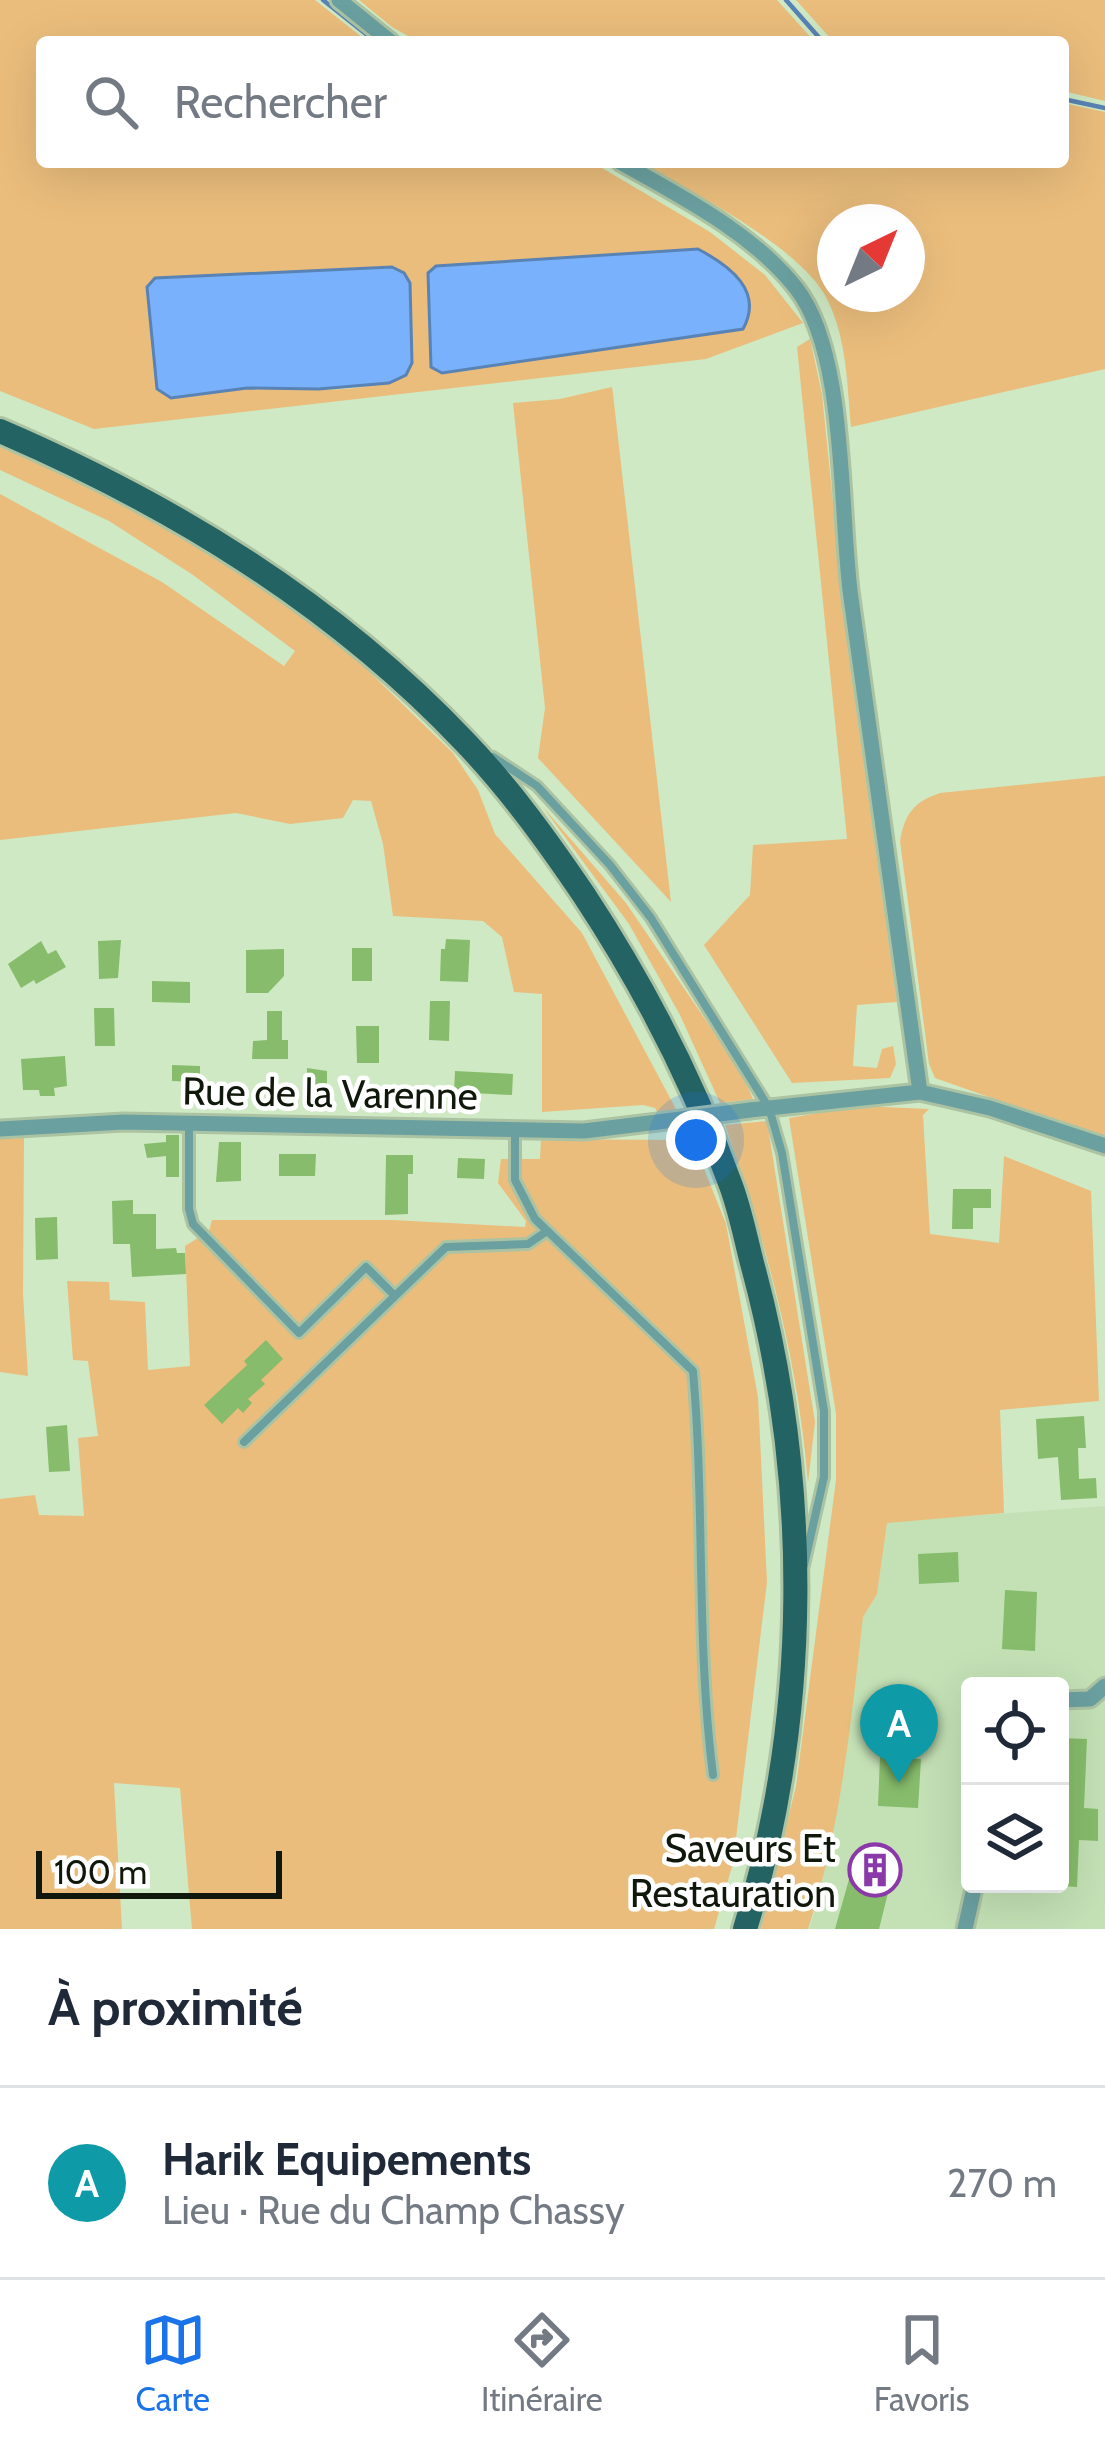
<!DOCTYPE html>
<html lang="fr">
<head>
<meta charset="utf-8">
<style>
	:root { --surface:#fff; --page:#f6f6f7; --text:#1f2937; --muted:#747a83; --line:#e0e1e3; --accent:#1a73e8 }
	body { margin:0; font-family:Cabin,sans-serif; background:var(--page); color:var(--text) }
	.controls { position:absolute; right:36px; bottom:36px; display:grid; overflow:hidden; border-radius:12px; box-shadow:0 12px 48px #0002 }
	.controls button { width:108px; height:108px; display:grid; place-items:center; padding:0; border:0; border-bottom:3px solid var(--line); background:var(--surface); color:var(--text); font:60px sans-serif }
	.compass { position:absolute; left:817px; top:204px; width:108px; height:108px; border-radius:50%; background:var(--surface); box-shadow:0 12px 48px #0002; rotate:43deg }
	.scale { position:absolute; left:36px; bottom:30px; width:246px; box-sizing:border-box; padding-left:12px; border:6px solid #0f180b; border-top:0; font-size:33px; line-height:42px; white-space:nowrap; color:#0f180b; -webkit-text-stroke:9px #fff; paint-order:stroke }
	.you { position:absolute; left:696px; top:1140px; width:42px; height:42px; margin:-30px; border:9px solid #fff; border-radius:50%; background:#1a73e8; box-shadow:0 0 0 18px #1a73e833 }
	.badge { display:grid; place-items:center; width:78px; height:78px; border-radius:50%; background:var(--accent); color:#fff; font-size:39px; font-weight:700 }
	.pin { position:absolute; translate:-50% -99px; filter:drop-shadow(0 3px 6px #0008) }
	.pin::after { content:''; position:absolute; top:63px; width:42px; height:36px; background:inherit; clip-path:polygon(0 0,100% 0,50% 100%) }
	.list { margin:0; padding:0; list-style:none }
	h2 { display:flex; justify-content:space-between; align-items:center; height:156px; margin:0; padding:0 48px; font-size:51px }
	h2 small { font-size:39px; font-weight:400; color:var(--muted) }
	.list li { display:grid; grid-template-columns:78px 1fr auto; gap:36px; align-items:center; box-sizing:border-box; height:192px; padding:0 48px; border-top:3px solid var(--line) }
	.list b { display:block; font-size:45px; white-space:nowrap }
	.list p { margin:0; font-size:39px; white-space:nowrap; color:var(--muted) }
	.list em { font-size:39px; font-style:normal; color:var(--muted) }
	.icon { flex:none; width:66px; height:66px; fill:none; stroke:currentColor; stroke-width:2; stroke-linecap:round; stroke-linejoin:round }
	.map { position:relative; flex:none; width:1105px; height:1929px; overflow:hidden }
	.search { position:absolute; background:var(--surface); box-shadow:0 12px 48px #0002; left:36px; right:36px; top:36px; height:132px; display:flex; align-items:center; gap:30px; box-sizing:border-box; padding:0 42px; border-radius:12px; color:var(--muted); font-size:45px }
	.sheet { height:348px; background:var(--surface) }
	nav { display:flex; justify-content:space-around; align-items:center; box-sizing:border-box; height:168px; border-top:3px solid var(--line); background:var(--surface); font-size:33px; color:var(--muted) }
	nav a { display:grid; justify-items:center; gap:6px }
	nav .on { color:var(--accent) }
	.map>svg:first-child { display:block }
	.built { fill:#c3e1b5; fill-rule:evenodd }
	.green { fill:#eabd7c; fill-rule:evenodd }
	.water { fill:#79b1fc; stroke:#5983b4; stroke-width:3 }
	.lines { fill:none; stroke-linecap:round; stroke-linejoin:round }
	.stream { stroke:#5983b4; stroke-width:4.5 }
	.building { fill:#86bc6b }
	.lane-casing { stroke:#acc3a3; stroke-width:14 }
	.street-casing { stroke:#acc3a3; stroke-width:21 }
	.primary-casing { stroke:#acc3a3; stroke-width:30 }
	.lane { stroke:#6ba0a0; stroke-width:8 }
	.street { stroke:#6ba0a0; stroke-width:15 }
	.primary { stroke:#246363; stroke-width:24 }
	.street-bridge-casing { stroke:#acc3a3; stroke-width:21; stroke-linecap:butt }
	.street-bridge { stroke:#6ba0a0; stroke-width:15 }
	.labels { text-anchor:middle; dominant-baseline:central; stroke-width:9; stroke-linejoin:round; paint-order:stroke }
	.street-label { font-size:39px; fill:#0f180b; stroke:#fff }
	.poi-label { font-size:39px; fill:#0f180b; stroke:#fff; text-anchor:end }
</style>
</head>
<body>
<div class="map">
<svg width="1105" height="1929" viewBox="0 0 1105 1929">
	<rect width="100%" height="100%" fill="#cfe9c4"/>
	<path class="built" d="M1105 1506V1929H809L821 1890 863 1617 877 1594 887 1522ZM970 1686H1060V1884H970Z"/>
	<path class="green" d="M0 0H315L368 42H42V162H592L710 232 765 275 803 323 706 359 94 429 0 391ZM713 257C738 279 762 295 742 329L442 373ZM392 267 406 375C359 396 298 389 247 388L155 278Z
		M359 0H777L815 42H419L392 27Z
		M796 0H1105V101L1063 91V42H840L831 39Z
		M1063 103 1105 112V369L851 427C847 384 847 339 827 299 801 247 691 192 640 162H1063ZM907 222V294H835V222Z
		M810 339 822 394 848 651 897 1002 857 1005 853 1066 877 1068 882 1049 893 1046 896 1064 890 1078 792 1083 704 945 750 895 753 845 847 839 797 347Z
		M612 387 613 394 671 902 538 758 545 708 513 403 560 399Z
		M0 447 132 505 274 595 352 655 453 753 478 790 495 834 582 933 693 1141 726 1224 758 1397 767 1582 733 1863 714 1929H192L180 1788 114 1783 122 1929H0V1499L35 1495 39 1515 84 1516 78 1438 98 1436 88 1361 73 1360 67 1281 109 1282 110 1300 145 1302 148 1370 190 1366 185 1246 209 1231 212 1220H392L525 1227 526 1221 498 1183 501 1159H540L541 1139 673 1140 655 1108 643 1105 542 1112V994L514 992 502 937 483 921 393 916 383 844 371 801 353 800 343 818 290 824 236 813 0 840V494L162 582 284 666 295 651 193 575 109 521 0 470Z
		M1105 776V1138L935 1078 929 1064 900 841C905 813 914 802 940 793Z
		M542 806 626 903 741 1072 753 1099 720 1103 680 1015 629 924Z
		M860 1106 929 1109 923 1115 930 1234 999 1243 1004 1156 1091 1191 1099 1401 1000 1410 1004 1513 887 1523 877 1594 863 1617C851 1722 841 1828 808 1929H761L796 1786 836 1480V1414L789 1118Z
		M767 1121 815 1422 808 1483C798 1358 766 1243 725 1125Z
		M24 1138 23 1294 28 1376 0 1372V1139Z"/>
	<path class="water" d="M698 249C730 266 764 291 743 329L442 373 431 367 428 273 436 266Z
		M392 267 404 273 410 283 412 363 406 375 389 383 319 389 247 388 171 398 157 389 147 287 155 278Z"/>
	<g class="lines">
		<path class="stream" d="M323 0 376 42
			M786 0 823 42
			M1063 99 1105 108"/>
	</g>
	<path class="building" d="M446 939 470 940 468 982 440 981 441 949H445Z
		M121 940 118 978 99 979 98 941Z
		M41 941 48 954 56 950 66 967 36 984 34 980 21 988 8 964Z
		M352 948H372V981H352Z
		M284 949V976L268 993H246V950Z
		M152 981 190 982V1003L152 1002Z
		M430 1001H450L449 1041 429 1040Z
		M94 1008H114L115 1046H95Z
		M267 1011H282V1040H288V1059H252L253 1041 267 1040Z
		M356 1026H379V1063H357Z
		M65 1056 67 1086 54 1088 55 1096H40L39 1090H23L21 1059Z
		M172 1065 200 1066V1082L172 1081Z
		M307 1068 327 1071V1096H307Z
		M455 1071 513 1074 512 1095 454 1092Z
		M166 1135H179V1177H166V1156L147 1158 144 1144 166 1142Z
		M219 1142H241V1181L216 1182Z
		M279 1154H316L315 1176H279Z
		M386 1155H413V1174H408V1214L385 1215Z
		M458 1158 485 1159 484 1179 457 1178Z
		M953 1189H991V1208H973V1229H952Z
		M133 1200V1214H156V1249L176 1248 177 1253H185L186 1274 132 1277 130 1244H113L112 1201Z
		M57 1217 58 1259 36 1260 35 1218Z
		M266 1340 283 1359 261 1380 265 1384 248 1399 252 1403 243 1413 238 1408 222 1424 204 1405 247 1365 244 1361Z
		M1084 1416 1086 1448H1078L1079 1479 1096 1478 1097 1498 1061 1500 1058 1457 1038 1459 1036 1419Z
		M67 1425 70 1471 49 1472 46 1427Z
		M958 1552 959 1582 919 1584 918 1554Z
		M1005 1590 1037 1592 1035 1651 1002 1649Z
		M1060 1738 1087 1739 1084 1808 1098 1809V1841L1079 1840 1077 1887 1060 1886Z
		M880 1757 921 1759 918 1808 878 1806Z
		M857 1851 897 1857 879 1929H835Z"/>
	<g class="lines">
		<g class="lane-casing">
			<path id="lane" d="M493 757 537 786 610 865 651 918 769 1108 782 1153 824 1411V1477L804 1565
				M189 1125V1209L193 1224 299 1333 366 1267 395 1296 446 1247 528 1244 547 1231
				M515 1131V1180L535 1219 693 1371C705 1506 696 1641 713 1775
				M244 1442 395 1296"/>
		</g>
		<g class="street-casing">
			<path id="street" d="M339 0 391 42
				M620 162C680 196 753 233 796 288 848 354 839 514 851 598 873 763 898 927 920 1092
				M750 1110 920 1092 990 1108 1105 1146
				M0 1129 124 1122 584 1131 658 1122
				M1060 1700 1090 1699 1105 1686
				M965 1929 975 1884"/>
		</g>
		<g class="primary-casing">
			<path id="primary" d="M0 431C174 506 334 604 465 742 510 789 548 842 584 895 644 986 693 1081 730 1183 740 1209 745 1236 752 1263 811 1479 811 1714 745 1929"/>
		</g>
		<use href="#lane" class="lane"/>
		<use href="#street" class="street"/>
		<use href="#primary" class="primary"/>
		<g class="street-bridge-casing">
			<path id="street-bridge" d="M658 1122 750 1110"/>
		</g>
		<use href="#street-bridge" class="street-bridge"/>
	</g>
	<defs>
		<g id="building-ring" transform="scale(2.7)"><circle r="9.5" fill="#fff" stroke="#8b39a8" stroke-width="1.5"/><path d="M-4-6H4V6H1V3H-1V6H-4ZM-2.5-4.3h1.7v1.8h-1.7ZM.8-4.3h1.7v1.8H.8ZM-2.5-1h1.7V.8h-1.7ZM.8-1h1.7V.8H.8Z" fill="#8b39a8"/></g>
	</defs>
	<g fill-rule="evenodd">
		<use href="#building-ring" x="875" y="1870"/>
	</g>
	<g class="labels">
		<g class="street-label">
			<text transform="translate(330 1093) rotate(1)">Rue de la Varenne</text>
		</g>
		<g class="poi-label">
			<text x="836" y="1848">Saveurs Et<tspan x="836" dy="45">Restauration</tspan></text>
		</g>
	</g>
</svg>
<div class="controls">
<button><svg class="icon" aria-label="locate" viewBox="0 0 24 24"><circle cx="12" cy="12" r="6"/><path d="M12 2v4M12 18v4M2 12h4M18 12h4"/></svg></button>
<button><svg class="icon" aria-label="layers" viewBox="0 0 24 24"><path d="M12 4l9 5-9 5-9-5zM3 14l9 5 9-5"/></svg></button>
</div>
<svg class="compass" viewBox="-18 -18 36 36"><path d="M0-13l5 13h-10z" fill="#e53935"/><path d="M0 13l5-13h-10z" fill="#747a83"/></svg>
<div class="scale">100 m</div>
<div class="you"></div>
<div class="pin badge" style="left:899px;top:1783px;background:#0f9aa8">A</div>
<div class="search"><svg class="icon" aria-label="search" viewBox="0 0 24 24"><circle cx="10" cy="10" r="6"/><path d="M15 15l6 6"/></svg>Rechercher</div>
</div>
<section class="sheet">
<h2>À proximité<small></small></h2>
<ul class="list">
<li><span class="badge" style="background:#0f9aa8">A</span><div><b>Harik Equipements</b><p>Lieu · Rue du Champ Chassy</p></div><em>270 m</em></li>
</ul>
</section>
<nav>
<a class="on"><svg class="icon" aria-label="map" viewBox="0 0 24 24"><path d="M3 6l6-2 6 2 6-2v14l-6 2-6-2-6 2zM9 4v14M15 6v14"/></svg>Carte</a>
<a><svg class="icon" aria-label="directions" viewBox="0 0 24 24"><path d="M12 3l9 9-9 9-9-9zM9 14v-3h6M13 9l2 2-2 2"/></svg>Itinéraire</a>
<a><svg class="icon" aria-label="saved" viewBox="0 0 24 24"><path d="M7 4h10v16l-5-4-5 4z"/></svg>Favoris</a>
</nav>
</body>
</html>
